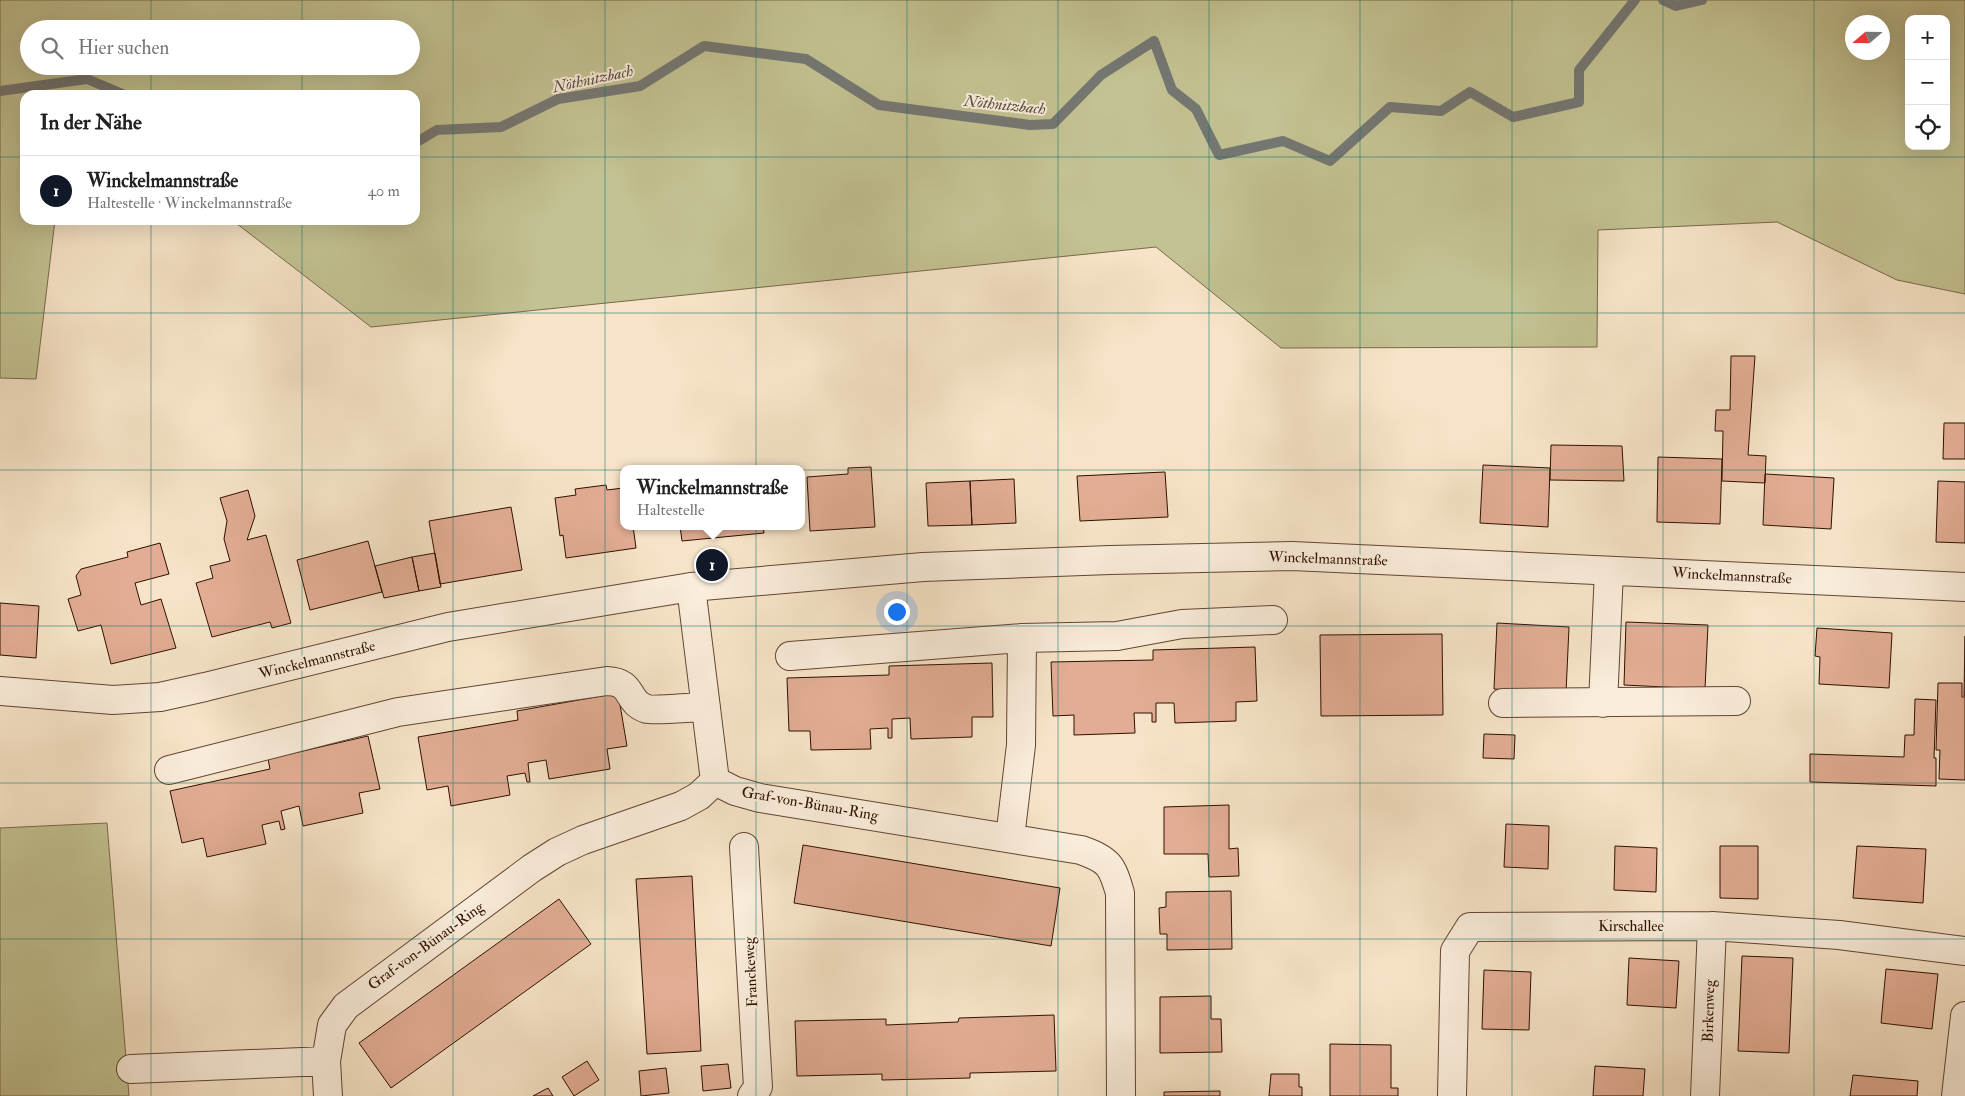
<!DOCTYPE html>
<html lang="de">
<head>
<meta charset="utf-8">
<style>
	:root { --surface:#fff; --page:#f2f2f2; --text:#222; --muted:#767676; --line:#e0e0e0; --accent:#111827 }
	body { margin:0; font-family:"IM FELL Double Pica",serif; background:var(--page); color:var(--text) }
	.controls { position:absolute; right:15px; top:15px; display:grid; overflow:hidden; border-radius:10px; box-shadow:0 5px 20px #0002 }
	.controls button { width:45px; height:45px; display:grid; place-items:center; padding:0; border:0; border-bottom:1px solid var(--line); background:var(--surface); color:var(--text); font:25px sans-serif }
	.compass { position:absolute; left:1845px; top:15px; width:45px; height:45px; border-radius:50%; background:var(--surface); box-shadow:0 5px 20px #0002; rotate:250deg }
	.you { position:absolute; left:896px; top:611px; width:18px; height:18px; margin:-12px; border:4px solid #fff; border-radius:50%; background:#1a73e8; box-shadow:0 0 0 8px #1a73e833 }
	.badge { display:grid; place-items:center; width:32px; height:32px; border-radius:50%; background:var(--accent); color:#fff; font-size:16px; font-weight:700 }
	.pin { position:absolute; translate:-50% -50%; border:2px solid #fff; box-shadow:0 1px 5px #0006 }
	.popup { position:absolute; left:620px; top:465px; width:185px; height:65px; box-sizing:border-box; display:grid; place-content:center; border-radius:10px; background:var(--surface); filter:drop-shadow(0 1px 4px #0005); font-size:16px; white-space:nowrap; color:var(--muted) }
	.popup b { font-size:19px; color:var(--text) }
	.popup::after { content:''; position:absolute; left:50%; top:100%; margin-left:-10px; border:10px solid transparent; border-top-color:var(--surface) }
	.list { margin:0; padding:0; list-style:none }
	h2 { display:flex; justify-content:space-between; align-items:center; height:65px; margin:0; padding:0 20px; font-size:21px }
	h2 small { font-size:16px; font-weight:400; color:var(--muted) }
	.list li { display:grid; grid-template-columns:32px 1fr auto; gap:15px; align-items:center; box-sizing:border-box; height:70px; padding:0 20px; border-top:1px solid var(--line) }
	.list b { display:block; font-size:19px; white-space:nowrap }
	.list p { margin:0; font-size:16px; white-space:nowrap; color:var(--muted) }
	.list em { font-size:16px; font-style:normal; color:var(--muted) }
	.icon { flex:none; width:28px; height:28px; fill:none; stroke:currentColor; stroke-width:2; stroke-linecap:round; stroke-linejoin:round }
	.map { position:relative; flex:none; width:1965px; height:1096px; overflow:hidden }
	.search { position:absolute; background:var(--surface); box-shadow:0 5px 20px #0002; left:20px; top:20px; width:400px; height:55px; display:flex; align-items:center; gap:12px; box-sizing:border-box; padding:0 18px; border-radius:28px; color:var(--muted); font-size:19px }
	.panel { position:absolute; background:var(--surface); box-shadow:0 5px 20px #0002; left:20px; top:90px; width:400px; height:135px; border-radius:15px }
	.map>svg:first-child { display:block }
	.green { fill:#c3c292; stroke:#796949; fill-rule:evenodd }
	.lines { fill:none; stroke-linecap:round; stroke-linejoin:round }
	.stream { stroke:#747773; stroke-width:10 }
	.building { fill:#e2ad94; stroke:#2f1000 }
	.minor-casing { stroke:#614532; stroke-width:30 }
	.minor { stroke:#faeddb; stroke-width:28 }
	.grid { fill:none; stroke:#0f766e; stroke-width:1; stroke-opacity:0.55 }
	.labels { text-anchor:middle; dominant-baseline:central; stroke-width:4; stroke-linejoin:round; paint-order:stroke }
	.street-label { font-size:15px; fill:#2f1000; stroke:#faeddb }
	.water-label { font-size:16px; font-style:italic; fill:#574c43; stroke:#faeddb }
</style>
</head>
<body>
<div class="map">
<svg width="1965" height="1096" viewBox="0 0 1965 1096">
	<rect width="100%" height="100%" fill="#f7e4c8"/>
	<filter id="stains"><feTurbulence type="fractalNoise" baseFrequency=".004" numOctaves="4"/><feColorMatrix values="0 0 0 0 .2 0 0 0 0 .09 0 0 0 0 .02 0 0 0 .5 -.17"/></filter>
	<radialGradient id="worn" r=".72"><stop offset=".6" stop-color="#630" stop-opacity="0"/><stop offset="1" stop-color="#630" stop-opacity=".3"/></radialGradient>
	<path class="green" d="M0 0H1965V294L1897 280 1777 222 1598 230 1597 347 1281 348 1156 247 371 327 232 220H415V95H25V220H55L36 379 0 378ZM1909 19H1946V146H1909ZM1852 22H1882V52H1852ZM29 29H411V66H29Z
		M107 823 129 1096H0V828Z"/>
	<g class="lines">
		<path class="stream" d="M1663 0 1676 6 1702 0
			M0 91 87 79 125 95
			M415 143 437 130 501 127 558 99 640 86 704 46 806 59 879 105 1030 125 1053 124 1101 75 1154 41 1172 90 1196 109 1219 155 1283 141 1330 161 1390 107 1441 111 1470 92 1513 117 1579 102V70L1635 0"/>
	</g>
	<path class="building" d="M1731 356H1755L1748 455 1766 456 1765 483 1722 481 1723 431H1715L1716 410H1730Z
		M1944 423H1965V459H1943Z
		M1551 445 1622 446 1624 481 1550 480Z
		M1658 457 1722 459 1720 524 1657 522Z
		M1483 465 1550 468 1548 527 1480 523Z
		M871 467 875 527 810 531 807 477 848 474V468Z
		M1165 472 1168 517 1080 521 1077 476Z
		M1765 474 1834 478 1831 529 1763 525Z
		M1014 479 1016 523 972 525 970 481Z
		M970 481 972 525 928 526 926 483Z
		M1938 481 1965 482V543L1936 542Z
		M606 485 607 490 623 488V526H635H633L636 548 566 558 563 535 560 536 555 498 576 495 575 489Z
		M248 490 255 516 247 540 266 535 291 623 272 628 270 622 212 637 196 583 213 578 210 566 230 561 224 539 227 521 220 498Z
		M511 507 522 570 440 584 429 521Z
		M680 526H763L764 533 682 541Z
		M368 541 382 592 310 610 297 560Z
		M160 543 169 574 135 583 141 605 161 599 176 648 111 664 101 625 78 631 68 599 81 595 76 576 81 569 128 557 127 552Z
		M435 553 441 587 419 591 412 557Z
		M412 557 419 591 384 598 375 566Z
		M0 603 39 606 36 658 0 655Z
		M1626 622 1708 625 1705 689 1624 685Z
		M1497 623 1569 627 1566 693 1494 689Z
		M1817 628 1892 633 1889 688 1819 684 1820 657 1815 656Z
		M1442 634 1443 715 1321 716 1320 635Z
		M1965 636V696H1964Z
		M1255 647 1257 701 1236 702V721L1175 723 1174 703H1156V722H1152V713H1134L1135 733 1074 735V715L1053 716 1051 662 1153 660V650Z
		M992 663 993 717H972V737L911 739 910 718 892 719V738H888V728L870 729 871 749 811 750 810 731H789L787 678 889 675V666Z
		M1938 683H1962V697H1965V780L1939 779 1940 750H1936Z
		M618 693 627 746 607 749 610 769 549 779 546 760 528 763 530 782H527L525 773 507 776 510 795 451 806 448 786 427 790 418 737 518 720 517 711Z
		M1915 699 1936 700 1934 758H1936V786L1810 782V754L1904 757 1905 735H1914Z
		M1484 734 1515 735 1514 759 1483 758Z
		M368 736 380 789 359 793 363 813 303 826 299 806 281 811 285 829 281 830 279 821 262 825 266 844 207 857 203 838 182 843 170 791 270 769 268 759Z
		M1229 805V849L1238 848 1239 876 1209 877 1208 854H1164V807Z
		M1506 824 1549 826 1548 869 1504 867Z
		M803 845 1060 888 1051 946 794 903Z
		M1615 846 1657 848 1656 892 1614 890Z
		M1720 846H1758V899L1720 898Z
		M1857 846 1926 849 1923 903 1853 898Z
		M692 876 701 1051 647 1054 636 879Z
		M1231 891 1232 949 1167 950V934H1160L1159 908 1166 907V892Z
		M559 899 591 944 391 1088 359 1043Z
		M1742 956 1793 958 1789 1053 1738 1051Z
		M1629 958 1679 961 1676 1008 1627 1005Z
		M1886 969 1938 974 1932 1029 1881 1023Z
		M1484 970 1531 972 1529 1030 1482 1029Z
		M1211 996V1019H1221L1222 1052 1160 1053V997Z
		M1054 1015 1056 1071 970 1073V1078L882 1080V1074L797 1076 795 1021 886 1019V1025L958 1022 959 1018Z
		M1330 1044 1391 1045V1088H1398V1096H1330Z
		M587 1061 599 1080 574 1096 562 1077Z
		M728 1064 731 1088 703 1091 701 1066Z
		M1595 1066 1645 1069 1643 1096H1593Z
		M666 1068 669 1093 641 1096 639 1071Z
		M1271 1074H1299V1087H1302V1096H1269Z
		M1853 1075 1918 1081 1917 1096H1850Z
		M548 1088 553 1096H533Z
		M1220 1091V1096H1164V1092Z"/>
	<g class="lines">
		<g class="minor-casing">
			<path id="minor" d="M691 587 715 781
				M790 656 1022 638 1117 636 1182 624 1273 620
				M0 691 113 700 160 697 205 687 448 627 691 587 923 567 1110 560 1292 556 1965 587
				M1503 703 1736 701
				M1603 703 1609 571
				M169 770 398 712 607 681C635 682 625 702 647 709 655 711 695 707 706 707
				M715 781 735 791 760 798 1081 850C1109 860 1112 865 1120 893L1121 1096
				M1010 838 1021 745 1022 638
				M744 847 758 1087 752 1096
				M131 1069 326 1061
				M328 1096 326 1061 332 1025 346 1006 532 868 557 852 583 840 681 806 699 796 715 781
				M1452 1096 1455 951 1470 927 1712 926 1839 935 1965 951
				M1705 1096 1712 926
				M1956 1096 1965 1016"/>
		</g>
		<use href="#minor" class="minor"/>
	</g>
	<path class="grid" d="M151 0V29M302 0V29M453 0V1096M605 0V1096M756 0V1096M907 0V1096M1058 0V1096M1209 0V1096M1360 0V1096M1512 0V1096M1663 0V1096M1814 0V1096M151 66V95M302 66V95M0 157H25M415 157H1965M151 220V1096M302 220V1096M0 313H1965M0 470H1965M0 626H1965M0 783H1965M0 939H1965"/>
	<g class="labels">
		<g class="street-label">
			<text transform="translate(1328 559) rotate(2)">Winckelmannstraße</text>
			<text transform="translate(1732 576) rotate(3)">Winckelmannstraße</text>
			<text transform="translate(317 660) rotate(-14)">Winckelmannstraße</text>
			<text transform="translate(810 804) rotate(10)">Graf-von-Bünau-Ring</text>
			<text x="1631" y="926">Kirschallee</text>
			<text transform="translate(426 946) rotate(-36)">Graf-von-Bünau-Ring</text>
			<text transform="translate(751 972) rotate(-93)">Franckeweg</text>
			<text transform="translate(1709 1011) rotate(-88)">Birkenweg</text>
		</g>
		<g class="water-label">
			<text transform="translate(593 79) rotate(-12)">Nöthnitzbach</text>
			<text transform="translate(1005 105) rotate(6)">Nöthnitzbach</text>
		</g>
	</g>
	<rect width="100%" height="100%" filter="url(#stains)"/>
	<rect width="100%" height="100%" fill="url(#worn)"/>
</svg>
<div class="controls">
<button>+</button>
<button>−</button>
<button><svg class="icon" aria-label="locate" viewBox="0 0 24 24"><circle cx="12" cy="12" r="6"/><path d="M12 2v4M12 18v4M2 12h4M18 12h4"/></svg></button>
</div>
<svg class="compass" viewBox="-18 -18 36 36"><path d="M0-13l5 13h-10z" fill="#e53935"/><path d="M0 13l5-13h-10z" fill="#767676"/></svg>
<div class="you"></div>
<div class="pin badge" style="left:712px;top:565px">1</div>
<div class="popup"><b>Winckelmannstraße</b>Haltestelle</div>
<div class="search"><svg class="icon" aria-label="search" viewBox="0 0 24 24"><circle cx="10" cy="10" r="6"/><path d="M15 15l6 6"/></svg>Hier suchen</div>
<section class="panel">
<h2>In der Nähe<small></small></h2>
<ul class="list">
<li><span class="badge">1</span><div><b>Winckelmannstraße</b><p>Haltestelle · Winckelmannstraße</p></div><em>40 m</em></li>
</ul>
</section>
</div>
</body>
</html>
